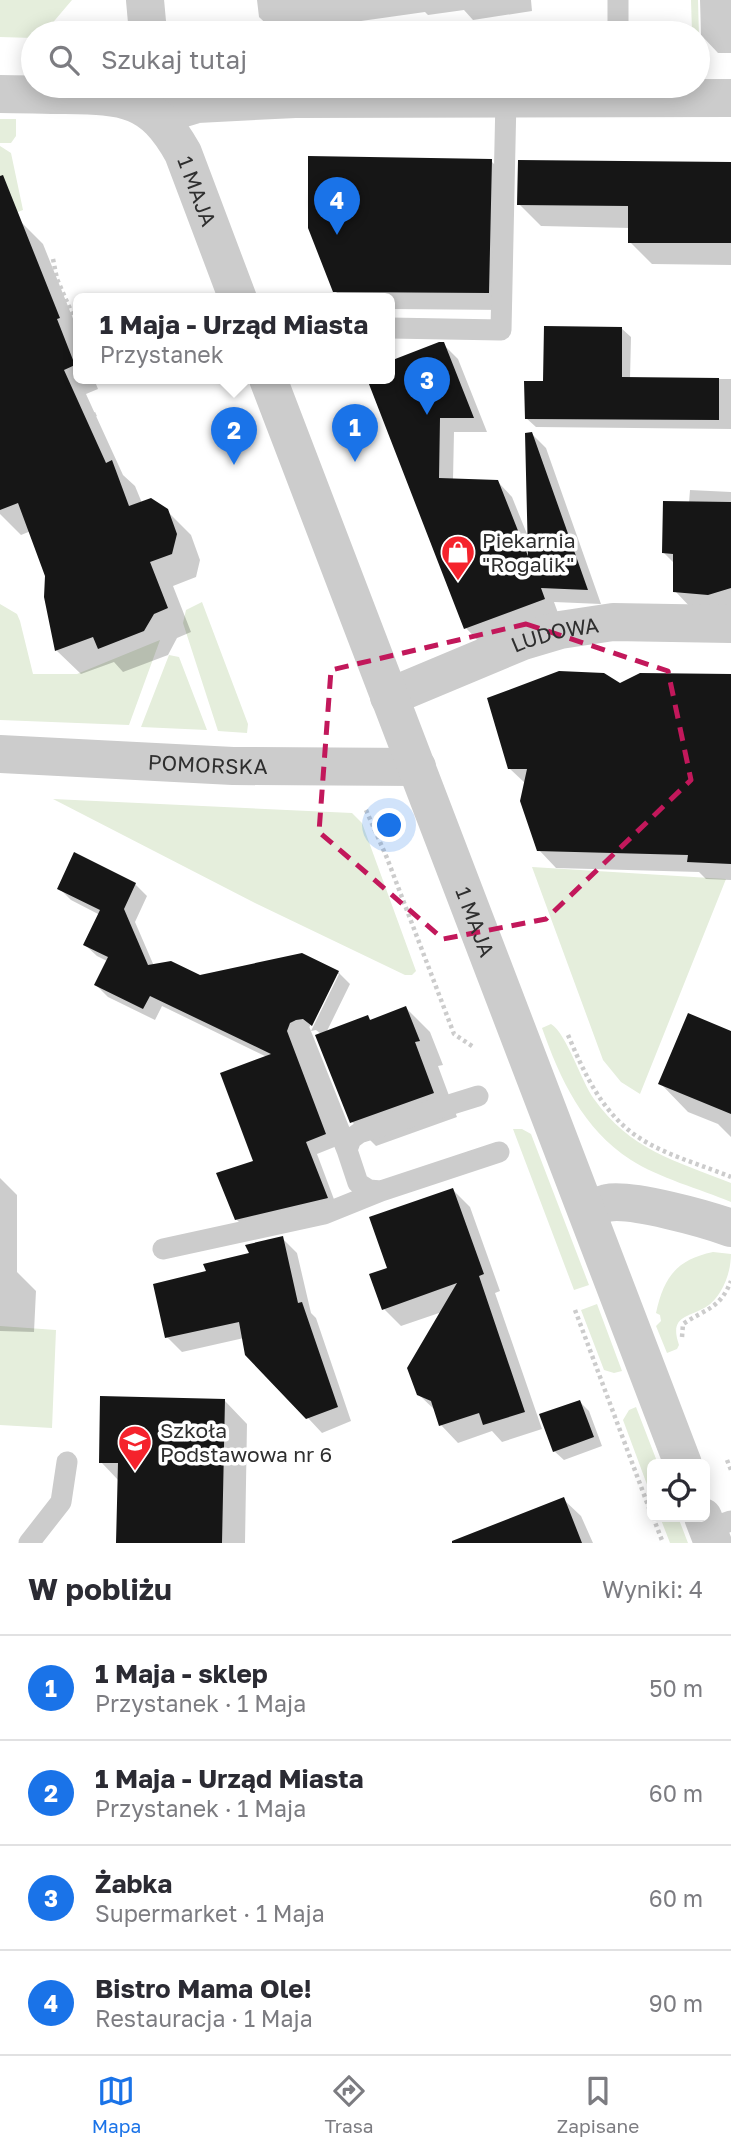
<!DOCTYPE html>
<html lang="pl">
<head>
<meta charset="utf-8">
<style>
	:root { --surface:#fff; --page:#f2f2f3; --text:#2b2b33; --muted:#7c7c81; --line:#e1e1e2; --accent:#1a73e8 }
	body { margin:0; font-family:"Golos Text",sans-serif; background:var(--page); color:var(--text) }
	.controls { position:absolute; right:21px; bottom:21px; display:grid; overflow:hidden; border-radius:10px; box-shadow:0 4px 18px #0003 }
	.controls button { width:63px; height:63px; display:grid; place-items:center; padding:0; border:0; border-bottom:2px solid var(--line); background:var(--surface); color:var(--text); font:35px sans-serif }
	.you { position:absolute; left:390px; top:826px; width:24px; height:24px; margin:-18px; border:5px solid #fff; border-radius:50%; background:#1a73e8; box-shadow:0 0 0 10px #1a73e833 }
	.badge { display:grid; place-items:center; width:46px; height:46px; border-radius:50%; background:var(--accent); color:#fff; font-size:23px; font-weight:700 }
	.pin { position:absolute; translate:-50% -58px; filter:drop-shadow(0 2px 4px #0008) }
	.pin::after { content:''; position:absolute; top:37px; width:24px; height:21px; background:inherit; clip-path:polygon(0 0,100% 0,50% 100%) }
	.popup { position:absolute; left:73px; top:293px; width:322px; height:91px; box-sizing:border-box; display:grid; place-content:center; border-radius:10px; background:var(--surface); filter:drop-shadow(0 2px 5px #0005); font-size:23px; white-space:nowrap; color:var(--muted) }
	.popup b { font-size:26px; color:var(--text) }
	.popup::after { content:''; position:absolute; left:50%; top:100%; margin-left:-14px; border:14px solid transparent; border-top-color:var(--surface) }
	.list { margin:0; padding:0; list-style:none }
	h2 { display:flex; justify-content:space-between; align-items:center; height:91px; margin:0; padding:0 28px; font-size:30px }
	h2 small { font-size:23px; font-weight:400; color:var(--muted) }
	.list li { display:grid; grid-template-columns:46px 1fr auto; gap:21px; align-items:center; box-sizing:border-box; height:105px; padding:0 28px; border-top:2px solid var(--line) }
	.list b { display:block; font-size:26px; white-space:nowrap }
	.list p { margin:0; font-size:23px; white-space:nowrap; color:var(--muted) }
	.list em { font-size:23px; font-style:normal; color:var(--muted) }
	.icon { flex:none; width:38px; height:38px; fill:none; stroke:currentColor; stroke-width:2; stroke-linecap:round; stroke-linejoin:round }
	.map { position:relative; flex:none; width:731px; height:1543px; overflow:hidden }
	.search { position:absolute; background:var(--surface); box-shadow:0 4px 18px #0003; left:21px; right:21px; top:21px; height:77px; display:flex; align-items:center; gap:18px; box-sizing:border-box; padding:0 24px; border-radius:38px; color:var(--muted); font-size:26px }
	.sheet { height:511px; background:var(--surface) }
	nav { display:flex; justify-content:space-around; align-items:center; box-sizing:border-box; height:98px; border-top:2px solid var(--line); background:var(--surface); font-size:19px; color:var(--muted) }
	nav a { display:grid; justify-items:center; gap:4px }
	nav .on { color:var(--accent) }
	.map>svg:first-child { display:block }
	.green { fill:#e5eedc }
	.shadow { fill:#0003 }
	.building { fill:#161616 }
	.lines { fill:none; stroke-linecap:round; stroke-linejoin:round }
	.path { stroke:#ccc; stroke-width:4.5; stroke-dasharray:3.5 3.5; stroke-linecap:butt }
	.service { stroke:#ccc; stroke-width:21 }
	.minor { stroke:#ccc; stroke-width:38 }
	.tertiary { stroke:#ccc; stroke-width:38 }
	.marked { fill:none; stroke:#c2185b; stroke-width:5; stroke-dasharray:14 9; stroke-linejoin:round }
	.labels { text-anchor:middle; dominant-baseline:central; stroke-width:7; stroke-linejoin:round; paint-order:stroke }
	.street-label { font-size:21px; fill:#2f2f2f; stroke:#fff }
	.poi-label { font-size:21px; fill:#2f2f2f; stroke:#fff; text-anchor:start }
</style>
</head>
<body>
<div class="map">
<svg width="731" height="1543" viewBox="0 0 731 1543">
	<rect width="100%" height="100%" fill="#fff"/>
	<path class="green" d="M0 0H72L44 33H33V38L0 37Z
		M691 0H698L699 36 698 33H692Z
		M0 119H16V136L11 143H0Z
		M0 146 11 153 23 210 0 219Z
		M202 602 248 724 247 733 218 731 183 623 186 610Z
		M0 604 17 614 20 621 33 674H77L160 640 129 725 0 720Z
		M169 655 179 657 207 730 141 727Z
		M53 799 352 813 362 823 416 971 412 975H405L255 903Z
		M532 867 726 879 640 1094 621 1082 603 1060Z
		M551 1024C567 1034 581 1081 594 1099 630 1150 676 1161 731 1183V1202C700 1189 659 1178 631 1160 583 1129 560 1079 542 1028Z
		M513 1129H522L531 1134 589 1285 574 1290Z
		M713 1252 731 1254C731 1273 722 1297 706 1307 687 1318 669 1316 679 1345L677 1349 667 1353 656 1326 661 1321 660 1315 656 1313C664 1277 676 1260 713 1252Z
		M597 1304 622 1371 614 1373 604 1370 581 1310Z
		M0 1326 56 1330 52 1428 0 1425Z
		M636 1407 658 1464H652V1498L623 1420 629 1410Z
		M660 1517H678L688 1543H670Z"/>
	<path class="shadow" d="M257 0H531L532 11 473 20 464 10 428 15 425 12 276 33 259 17Z
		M700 0H731V53H718L701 35Z
		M491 161 509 179 506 310 390 309V299H343L335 291Z
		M731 163V265L652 264 630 242V228L541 226 519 204Z
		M19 220 43 244 78 331V379H94L98 389 86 394 123 475 135 486 142 503 166 510 191 535 200 560 196 577 173 586 191 632 177 638 168 655 123 672 114 662 81 674 57 651 46 597 47 576 31 531 21 535 0 514V228Z
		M621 328 631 337 630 379H731V429L536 427 526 418 545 382Z
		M439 344H443L458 359 487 432H454L453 480 498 482 512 497 529 539 532 434 546 448 601 604 554 602 558 613 480 643 466 628 390 379V363Z
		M690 490 731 492V613L694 611 675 591V564L664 553 689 503Z
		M731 676V880L706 879 699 872 556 868 539 850 526 784 509 768 620 685Z
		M135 884 147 896 135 922 154 966 199 977 338 972 350 984 326 1033 367 1017 372 1021 406 1008 430 1032 443 1065 438 1066 457 1117 376 1146 352 1122 321 1034 316 1030 311 1031 339 974H335L307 1032 337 1146 317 1154 338 1210 248 1231 236 1219 256 1162 267 1057 162 1006 155 1020 108 997 96 985 107 961 97 956 85 945 100 915 71 900 59 888Z
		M731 1032V1137L718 1124 688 1112 660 1083Z
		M0 1178 17 1195V1272L36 1291 34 1332 0 1331Z
		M453 1190 470 1207 500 1291 495 1293 542 1429 502 1442 492 1431 458 1443 441 1425 437 1412 418 1394 442 1312 401 1326 384 1309 389 1269Z
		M282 1238 297 1253 311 1313 316 1318 351 1421 322 1433 308 1418 244 1338 182 1352 167 1337 208 1273Z
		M225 1401 247 1424 245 1543H118L119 1481 101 1462Z
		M580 1402 589 1411 602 1446 564 1460 554 1451Z
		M563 1499 581 1516 593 1543H501L494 1526Z"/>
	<path class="building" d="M308 156 492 159 489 293 333 292 308 228Z
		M518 160 731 162V243H628V206L517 205Z
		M3 175 60 318 57 319 75 365 64 370 106 463 112 460 129 506 151 498 168 509 177 534 172 554 150 562 168 608 154 614 144 631 98 649 93 637 55 651 44 597 45 576 18 503 0 510V176Z
		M544 326 622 327V377L719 378V420L525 419 524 381H543Z
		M439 342H444L474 418H440L439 478 498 480 528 556 525 433 532 432 588 590 541 588 545 599 464 629 367 379H390V361Z
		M663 501 731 502V588L708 595 673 592V554L662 553Z
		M559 671 604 673 620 683 640 673 731 674V864L687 862 688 855 537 851 520 801 527 769H508L487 698Z
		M74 852 136 883 124 909 148 965 171 961 200 975 302 953 339 971 312 1026 303 1019 296 1020 290 1023 287 1031 326 1134 306 1142 328 1198 235 1220 216 1173 253 1161 220 1073 271 1054 150 996 143 1009 94 985 108 957 83 945 100 910 57 889Z
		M406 1006 420 1041 415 1042 434 1093 350 1123 315 1035 368 1015 370 1020Z
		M688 1013 731 1031V1114L658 1084Z
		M453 1188 484 1274 479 1276 525 1412 483 1425 479 1413 439 1426 431 1401 417 1395 407 1368 457 1283 382 1310 369 1274 387 1268 369 1217Z
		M283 1236 298 1303 302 1302 338 1407 306 1419 245 1355 239 1322 165 1338 153 1284 206 1271 203 1264 249 1253 245 1245Z
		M100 1396 225 1399 222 1543H116L118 1463H99Z
		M580 1400 594 1437 553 1452 539 1414Z
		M564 1497 582 1543H452V1541Z"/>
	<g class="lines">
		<path class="path" d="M53 259 57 279 74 318
			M87 418 96 414
			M366 810 387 858 454 1034 475 1048
			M568 1035C585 1075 603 1115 641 1139 668 1156 702 1165 731 1177
			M575 1310 652 1516
			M682 1337 683 1324C705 1309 720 1309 731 1281
			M727 1460 731 1470
			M653 1517 663 1543"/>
		<path class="service" d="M618 33V0
			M390 328 501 330 506 98
			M300 1032 347 1150
			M478 1096 359 1133 351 1139 347 1150 358 1183 369 1190 381 1191 499 1152
			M163 1249 324 1214 381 1191
			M708 1529 731 1521
			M29 1543 61 1502 67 1462"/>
		<g class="minor">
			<path d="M145 0 148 33"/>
			<path d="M153 86 157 116 197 104 295 99 731 98"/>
			<path id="s1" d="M389 697 523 641 560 630 613 622 731 624"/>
			<path id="s2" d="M0 754 233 766 417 767"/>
			<path d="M587 1211C593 1209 600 1205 607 1203 631 1198 706 1219 731 1228"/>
		</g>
		<g class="tertiary">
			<path id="s3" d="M0 94C22 94 44 95 65 95 125 96 152 97 183 153L238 299"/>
			<path id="s4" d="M268 379 683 1464"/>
			<path d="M703 1517 713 1543"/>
		</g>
	</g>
	<path class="marked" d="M526 624 668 671 691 780 546 919 443 939 319 832 331 670Z"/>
	<defs>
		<g id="shop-pin" transform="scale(1.75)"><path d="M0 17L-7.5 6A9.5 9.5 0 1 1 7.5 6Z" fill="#f5232c" stroke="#fff"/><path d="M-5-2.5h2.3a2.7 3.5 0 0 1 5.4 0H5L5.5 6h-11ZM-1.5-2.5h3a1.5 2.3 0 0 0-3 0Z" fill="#fff"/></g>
		<g id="school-pin" transform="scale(1.75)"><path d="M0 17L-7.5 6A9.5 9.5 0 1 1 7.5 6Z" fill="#f5232c" stroke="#fff"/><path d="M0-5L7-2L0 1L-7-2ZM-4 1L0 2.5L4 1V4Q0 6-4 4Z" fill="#fff"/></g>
	</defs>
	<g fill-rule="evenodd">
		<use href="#shop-pin" x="458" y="552"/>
		<use href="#school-pin" x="135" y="1442"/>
	</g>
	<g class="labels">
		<g class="street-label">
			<text stroke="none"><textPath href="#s3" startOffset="247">1 MAJA</textPath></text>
			<text stroke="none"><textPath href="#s1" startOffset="178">LUDOWA</textPath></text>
			<text stroke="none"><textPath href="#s2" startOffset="208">POMORSKA</textPath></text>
			<text stroke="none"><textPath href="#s4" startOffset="581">1 MAJA</textPath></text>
		</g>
		<g class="poi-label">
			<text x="482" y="540">Piekarnia<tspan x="482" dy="24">"Rogalik"</tspan></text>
			<text x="160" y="1430">Szkoła<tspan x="160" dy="24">Podstawowa nr 6</tspan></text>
		</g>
	</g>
</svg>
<div class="controls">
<button><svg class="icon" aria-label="locate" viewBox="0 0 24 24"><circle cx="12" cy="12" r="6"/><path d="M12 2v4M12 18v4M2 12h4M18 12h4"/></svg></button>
</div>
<div class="you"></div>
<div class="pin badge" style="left:355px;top:462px">1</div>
<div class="pin badge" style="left:234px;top:465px">2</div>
<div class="popup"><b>1 Maja - Urząd Miasta</b>Przystanek</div>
<div class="pin badge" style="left:427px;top:415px">3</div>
<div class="pin badge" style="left:337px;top:235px">4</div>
<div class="search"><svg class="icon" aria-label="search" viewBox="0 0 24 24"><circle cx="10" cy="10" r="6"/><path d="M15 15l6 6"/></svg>Szukaj tutaj</div>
</div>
<section class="sheet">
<h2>W pobliżu<small>Wyniki: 4</small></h2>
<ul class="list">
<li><span class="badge">1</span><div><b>1 Maja - sklep</b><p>Przystanek · 1 Maja</p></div><em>50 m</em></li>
<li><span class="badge">2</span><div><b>1 Maja - Urząd Miasta</b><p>Przystanek · 1 Maja</p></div><em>60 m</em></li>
<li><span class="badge">3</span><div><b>Żabka</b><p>Supermarket · 1 Maja</p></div><em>60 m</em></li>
<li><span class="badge">4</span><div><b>Bistro Mama Ole!</b><p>Restauracja · 1 Maja</p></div><em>90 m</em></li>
</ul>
</section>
<nav>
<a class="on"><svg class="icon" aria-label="map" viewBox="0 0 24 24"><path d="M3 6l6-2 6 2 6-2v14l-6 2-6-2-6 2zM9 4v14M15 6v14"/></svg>Mapa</a>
<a><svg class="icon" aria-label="directions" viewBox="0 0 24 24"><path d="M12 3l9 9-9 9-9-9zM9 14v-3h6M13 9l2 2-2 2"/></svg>Trasa</a>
<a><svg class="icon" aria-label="saved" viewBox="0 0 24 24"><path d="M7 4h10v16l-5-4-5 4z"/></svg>Zapisane</a>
</nav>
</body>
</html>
